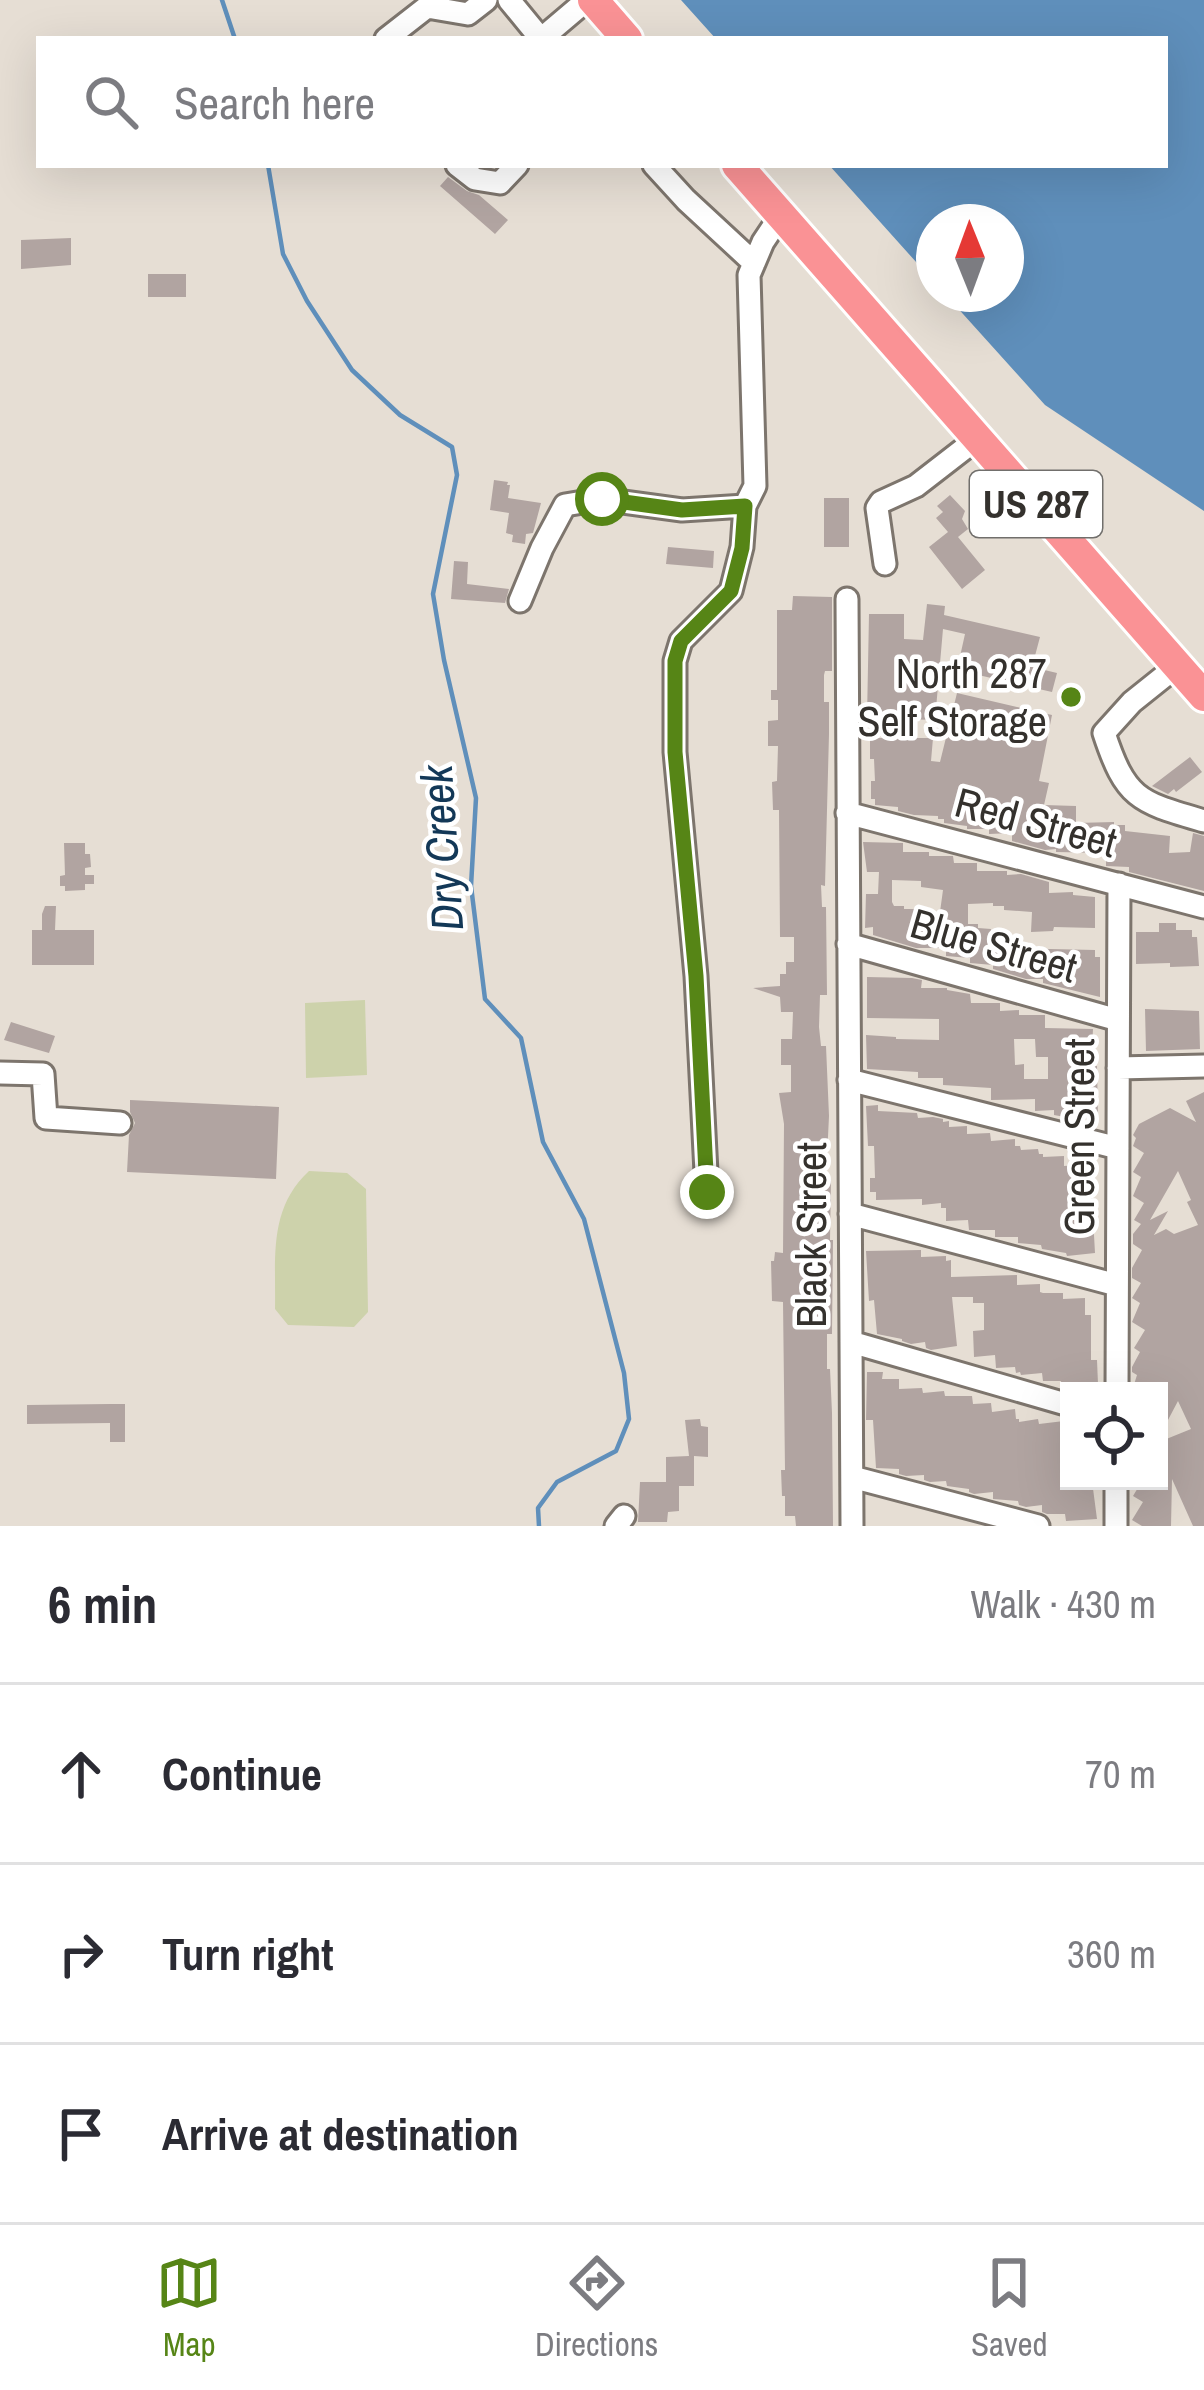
<!DOCTYPE html>
<html lang="en">
<head>
<meta charset="utf-8">
<style>
	:root { --surface:#fff; --page:#f2f2f3; --text:#2b2b33; --muted:#7c7c81; --line:#e1e1e2; --accent:#568516 }
	body { margin:0; font-family:"Archivo Narrow",sans-serif; background:var(--page); color:var(--text) }
	.controls { position:absolute; right:36px; bottom:36px; display:grid; overflow:hidden; border-radius:0px; box-shadow:0 12px 48px #0002 }
	.controls button { width:108px; height:108px; display:grid; place-items:center; padding:0; border:0; border-bottom:3px solid var(--line); background:var(--surface); color:var(--text); font:60px sans-serif }
	.compass { position:absolute; left:916px; top:204px; width:108px; height:108px; border-radius:50%; background:var(--surface); box-shadow:0 12px 48px #0002; rotate:359deg }
	.stop { position:absolute; width:36px; height:36px; margin:-27px; border:9px solid #568516; border-radius:50%; background:#fff }
	.stop.end { background:#568516; border-color:#fff; box-shadow:0 3px 12px #0008 }
	.list { margin:0; padding:0; list-style:none }
	h2 { display:flex; justify-content:space-between; align-items:center; height:156px; margin:0; padding:0 48px; font-size:51px }
	h2 small { font-size:39px; font-weight:400; color:var(--muted) }
	.list li { display:grid; grid-template-columns:78px 1fr auto; gap:36px; align-items:center; box-sizing:border-box; height:180px; padding:0 48px; border-top:3px solid var(--line) }
	.list b { display:block; font-size:45px; white-space:nowrap }
	.list em { font-size:39px; font-style:normal; color:var(--muted) }
	.icon { flex:none; width:66px; height:66px; fill:none; stroke:currentColor; stroke-width:2; stroke-linecap:round; stroke-linejoin:round }
	.map { position:relative; flex:none; width:1204px; height:1526px; overflow:hidden }
	.search { position:absolute; background:var(--surface); box-shadow:0 12px 48px #0002; left:36px; right:36px; top:36px; height:132px; display:flex; align-items:center; gap:30px; box-sizing:border-box; padding:0 42px; border-radius:0px; color:var(--muted); font-size:45px }
	.sheet { height:696px; background:var(--surface) }
	nav { display:flex; justify-content:space-around; align-items:center; box-sizing:border-box; height:168px; border-top:3px solid var(--line); background:var(--surface); font-size:33px; color:var(--muted) }
	nav a { display:grid; justify-items:center; gap:6px }
	nav .on { color:var(--accent) }
	.map>svg:first-child { display:block }
	.green { fill:#cdd2ab }
	.water { fill:#5f8fbb }
	.lines { fill:none; stroke-linecap:round; stroke-linejoin:round }
	.stream { stroke:#5f8fbb; stroke-width:4.5 }
	.building { fill:#b1a4a1; fill-rule:evenodd }
	.minor-casing { stroke:#7d756d; stroke-width:27 }
	.highway-casing { stroke:#fff; stroke-width:36 }
	.minor { stroke:#fff; stroke-width:21 }
	.highway { stroke:#fa9295; stroke-width:30 }
	.route { stroke:#568516; stroke-width:15 }
	.poi-dot { fill:#568516; stroke:#fff; stroke-width:4.5 }
	.labels { text-anchor:middle; dominant-baseline:central; stroke-width:9; stroke-linejoin:round; paint-order:stroke }
	.shield { fill:#fff; stroke:#716f6c; stroke-width:3 }
	.shield-label { font-size:39px; font-weight:bold; fill:#34312d }
	.poi-label { font-size:42px; fill:#34312d; stroke:#fff; text-anchor:end }
	.street-label { font-size:42px; fill:#34312d; stroke:#fff }
	.water-label { font-size:45px; font-style:italic; fill:#133857; stroke:#fff }
</style>
</head>
<body>
<div class="map">
<svg width="1204" height="1526" viewBox="0 0 1204 1526">
	<rect width="100%" height="100%" fill="#e6ded4"/>
	<path class="green" d="M365 1000 367 1075 306 1078 305 1003Z
		M309 1171 347 1173 366 1189 368 1312 354 1327 288 1325 275 1309C276 1258 268 1209 309 1171Z"/>
	<path class="water" d="M681 0H1204V511L1045 405 945 294H1006V222H934V282L829 165H1165V39H716Z"/>
	<g class="lines">
		<path class="stream" d="M222 0 235 39
			M268 165 283 254 307 301 352 370 400 415 452 447 457 475 433 594 444 660 476 798 471 886 485 999 521 1038 543 1142 584 1219 624 1373 629 1419 616 1451 557 1482 538 1508 539 1526"/>
	</g>
	<path class="building" d="M448 177 467 191 479 195 508 220 495 234 440 186Z
		M71 238V265L21 269V240Z
		M148 274H186V297H148Z
		M494 480 508 482 507 485H510L508 498 541 503 533 533 526 534 525 544 512 542 513 535 506 533 509 513 490 510Z
		M950 495 965 511 962 519 968 529 958 537 985 570 962 589 929 547 948 532 936 518 943 512 937 506Z
		M824 498H849V547H824Z
		M668 547 714 551 713 568 666 564Z
		M454 561 468 562 467 584 509 589 505 603 451 599Z
		M793 596 832 597V671H825L824 675V702H829V734L825 886 821 885 822 907H826L827 995H820L819 1027 821 1046H826L829 1116 826 1178 831 1179 830 1240H833L832 1334H827V1369H830L832 1413 833 1526H796L795 1516H785V1496H782L781 1470H785L783 1302 772 1301 771 1261H774L775 1252 783 1253 784 1124 779 1093 791 1092V1065H781V1039H792L793 1012H781L780 997 753 988 780 986V974H786V962H794V937H780L779 810H773L772 782 777 781 778 746H768V721L778 720V700H771V690H777V610H792Z
		M927 604 945 606 944 615 1040 637 1032 667 1057 673 1052 692 957 670 965 634 943 629 935 720 867 718 869 614H904V639L923 640Z
		M957 693 1052 715 1039 781 1049 783 1044 805 1076 806V823L1114 822V825H1125V831L1170 836 1169 853 1190 852 1193 833 1204 836V891L1129 872V867L1106 866V853L1056 852V849L1045 850 1012 841V833L989 834V829H967V826L944 823V819H938V816L914 815 898 811V807L875 805V799H871V781H875L874 759H870V738H933L931 761 940 762Z
		M1190 757 1202 772 1176 792 1174 789 1168 794 1152 786Z
		M863 842 903 843V852H929V856H953L954 863H977V871H1007V875L1021 874 1049 882V893L1073 892V895L1095 897V928L1054 927 1053 931 1031 932 1032 912 1004 910V906H993V903L968 904V924H978V928L991 929V934H1000V948L1095 950V957H1100V997L1043 983V979H1026L993 969V965L970 963V958L946 956V950L941 948H916L873 935V927L865 928 866 894H878L879 872H867ZM892 880 921 881V887L943 890 940 912 920 913V909H904V906H894L892 902Z
		M64 843H85V854H90L91 867 85 868V875H94V884H85V890L65 891V886H60V876L65 875Z
		M45 906H56L55 930H94V965H32V930H42V914Z
		M1159 923H1176V930H1192V937H1197L1199 966 1170 967V963L1136 964V932H1159Z
		M867 977 912 978 922 980 921 988H947V990L970 994 971 1003H1000V1011L1019 1010V1015H1045V1028L1093 1029 1091 1066H1097L1098 1118 1065 1117 1054 1115V1110L1035 1111V1099L991 1100V1088L943 1085V1078H918V1072L867 1069 866 1035 896 1037V1039L939 1040V1019L867 1018ZM1014 1039H1035L1036 1057H1048V1079H1024V1064L1015 1065Z
		M1145 1009 1199 1011 1200 1049 1146 1051Z
		M11 1022 55 1036 49 1053 4 1040Z
		M1204 1092V1526H1193L1172 1479 1171 1526H1142L1132 1520 1143 1502 1133 1496 1142 1481H1159V1442L1191 1429 1178 1401 1159 1437V1391H1132L1137 1375 1132 1372V1367L1140 1352 1134 1348 1145 1330 1132 1322 1140 1303 1132 1298 1141 1283 1132 1278V1268L1142 1250 1133 1244V1234L1141 1224 1134 1220 1144 1203 1133 1196 1141 1177 1133 1172 1144 1153 1133 1146 1136 1138 1133 1135 1139 1124 1170 1108 1196 1122 1186 1101ZM1178 1171 1191 1200 1187 1202 1198 1225 1174 1234 1166 1229 1154 1235 1168 1211 1150 1220Z
		M130 1100 279 1107 276 1179 127 1172 129 1135 135 1123 130 1112Z
		M878 1105V1111L917 1113 918 1118 933 1117 943 1119V1122L949 1121V1127L967 1126V1134L990 1133 991 1141 1015 1139V1146H1020L1021 1150 1038 1149 1039 1154H1043V1157L1064 1156V1166L1090 1164 1095 1253 1067 1256 1066 1253 1042 1249 1041 1245 1018 1243V1237H995V1230H969L968 1220 946 1221V1208H941V1203L922 1205V1199L876 1200V1192H870V1178H875L874 1146H868L866 1106Z
		M921 1250V1257L946 1256V1261L951 1260V1277L1017 1275V1285L1040 1284V1292L1043 1293H1063V1299L1085 1298V1315H1091V1360H1097L1098 1384 1062 1387 1061 1381H1043L1042 1373 1021 1375 1020 1372 1016 1373 1015 1367 996 1368 995 1355 974 1357 973 1331 984 1330V1303H973V1297H952L957 1346 931 1350 926 1348 925 1342 911 1344 902 1341V1339L877 1334 874 1300 869 1301 866 1251Z
		M867 1372H883L882 1379H899V1389L922 1388 923 1393 944 1391 945 1396H972L973 1404 991 1403 992 1412 1015 1409 1016 1419H1019V1422L1038 1419 1039 1424 1064 1421 1065 1429 1069 1428V1438L1066 1439 1069 1482 1092 1481 1097 1519 1066 1521 1065 1514H1047L1042 1512V1505L1026 1507 1019 1505 1018 1501 993 1499V1492L974 1494 969 1492V1489L947 1486 946 1481 930 1482 924 1480V1475L906 1476 899 1474V1469L876 1468 873 1420H866Z
		M110 1404H125V1442H110V1423L27 1424V1405Z
		M700 1419 701 1426 708 1427V1457L694 1456V1486H679V1511L668 1512 667 1522H638L640 1482H666V1457L689 1456 685 1420Z"/>
	<g class="lines">
		<g class="minor-casing">
			<path id="minor" d="M509 0 541 39
				M386 39 427 7 468 14 486 0
				M541 39 587 0
				M457 165 475 179 500 183 517 165
				M654 165 686 200 754 263
				M885 564 877 508 881 502 916 486 978 438
				M847 599 852 1526
				M520 601 542 548 565 505 601 499 682 510 745 506 755 486 749 275 763 242 781 215
				M1177 666 1132 702 1104 733C1126 800 1139 802 1204 821
				M847 813 1204 907
				M848 944 1118 1020
				M1118 1068 1204 1066
				M0 1073 43 1074 46 1118 120 1123
				M849 1080 1118 1148
				M707 1192 696 976 675 752V661L681 641 731 591 742 547 745 506
				M850 1214 1117 1285
				M851 1342 1069 1405
				M1117 1391 1119 884
				M852 1477 1038 1526
				M616 1526 624 1516
				M1116 1526V1481"/>
		</g>
		<g class="highway-casing">
			<path id="highway" d="M593 0 627 39
				M737 165 1204 696"/>
		</g>
		<use href="#minor" class="minor"/>
		<use href="#highway" class="highway"/>
	</g>
	<g class="lines">
		<path class="route" d="M602 499 682 510 745 506 742 548 731 591 681 641 675 661V752L696 976 707 1192"/>
	</g>
	<circle class="poi-dot" cx="1071" cy="697" r="12"/>
	<g class="labels">
		<rect class="shield" x="970" y="471" width="132" height="66" rx="9"/>
		<g class="shield-label">
			<text x="1036" y="504">US 287</text>
		</g>
		<g class="poi-label">
			<text x="1047" y="673">North 287<tspan x="1047" dy="48">Self Storage</tspan></text>
		</g>
		<g class="street-label">
			<text transform="translate(1036 822) rotate(15)">Red Street</text>
			<text transform="translate(994 945) rotate(16)">Blue Street</text>
			<text transform="translate(1079 1137) rotate(-90)">Green Street</text>
			<text transform="translate(811 1235) rotate(-90)">Black Street</text>
		</g>
		<g class="water-label">
			<text transform="translate(441 848) rotate(-94)">Dry Creek</text>
		</g>
	</g>
</svg>
<div class="controls">
<button><svg class="icon" aria-label="locate" viewBox="0 0 24 24"><circle cx="12" cy="12" r="6"/><path d="M12 2v4M12 18v4M2 12h4M18 12h4"/></svg></button>
</div>
<svg class="compass" viewBox="-18 -18 36 36"><path d="M0-13l5 13h-10z" fill="#e53935"/><path d="M0 13l5-13h-10z" fill="#7c7c81"/></svg>
<div class="stop" style="left:602px;top:499px"></div>
<div class="stop end" style="left:707px;top:1192px"></div>
<div class="search"><svg class="icon" aria-label="search" viewBox="0 0 24 24"><circle cx="10" cy="10" r="6"/><path d="M15 15l6 6"/></svg>Search here</div>
</div>
<section class="sheet">
<h2>6 min<small>Walk · 430 m</small></h2>
<ul class="list">
<li><svg class="icon" aria-label="ahead" viewBox="0 0 24 24"><path d="M12 20V5M6 11l6-6 6 6"/></svg><div><b>Continue</b></div><em>70 m</em></li>
<li><svg class="icon" aria-label="right" viewBox="0 0 24 24"><path d="M7 20v-9h11M14 6l5 5-5 5"/></svg><div><b>Turn right</b></div><em>360 m</em></li>
<li><svg class="icon" aria-label="arrive" viewBox="0 0 24 24"><path d="M6 21V4h12l-3 4 3 4H6"/></svg><div><b>Arrive at destination</b></div></li>
</ul>
</section>
<nav>
<a class="on"><svg class="icon" aria-label="map" viewBox="0 0 24 24"><path d="M3 6l6-2 6 2 6-2v14l-6 2-6-2-6 2zM9 4v14M15 6v14"/></svg>Map</a>
<a><svg class="icon" aria-label="directions" viewBox="0 0 24 24"><path d="M12 3l9 9-9 9-9-9zM9 14v-3h6M13 9l2 2-2 2"/></svg>Directions</a>
<a><svg class="icon" aria-label="saved" viewBox="0 0 24 24"><path d="M7 4h10v16l-5-4-5 4z"/></svg>Saved</a>
</nav>
</body>
</html>
